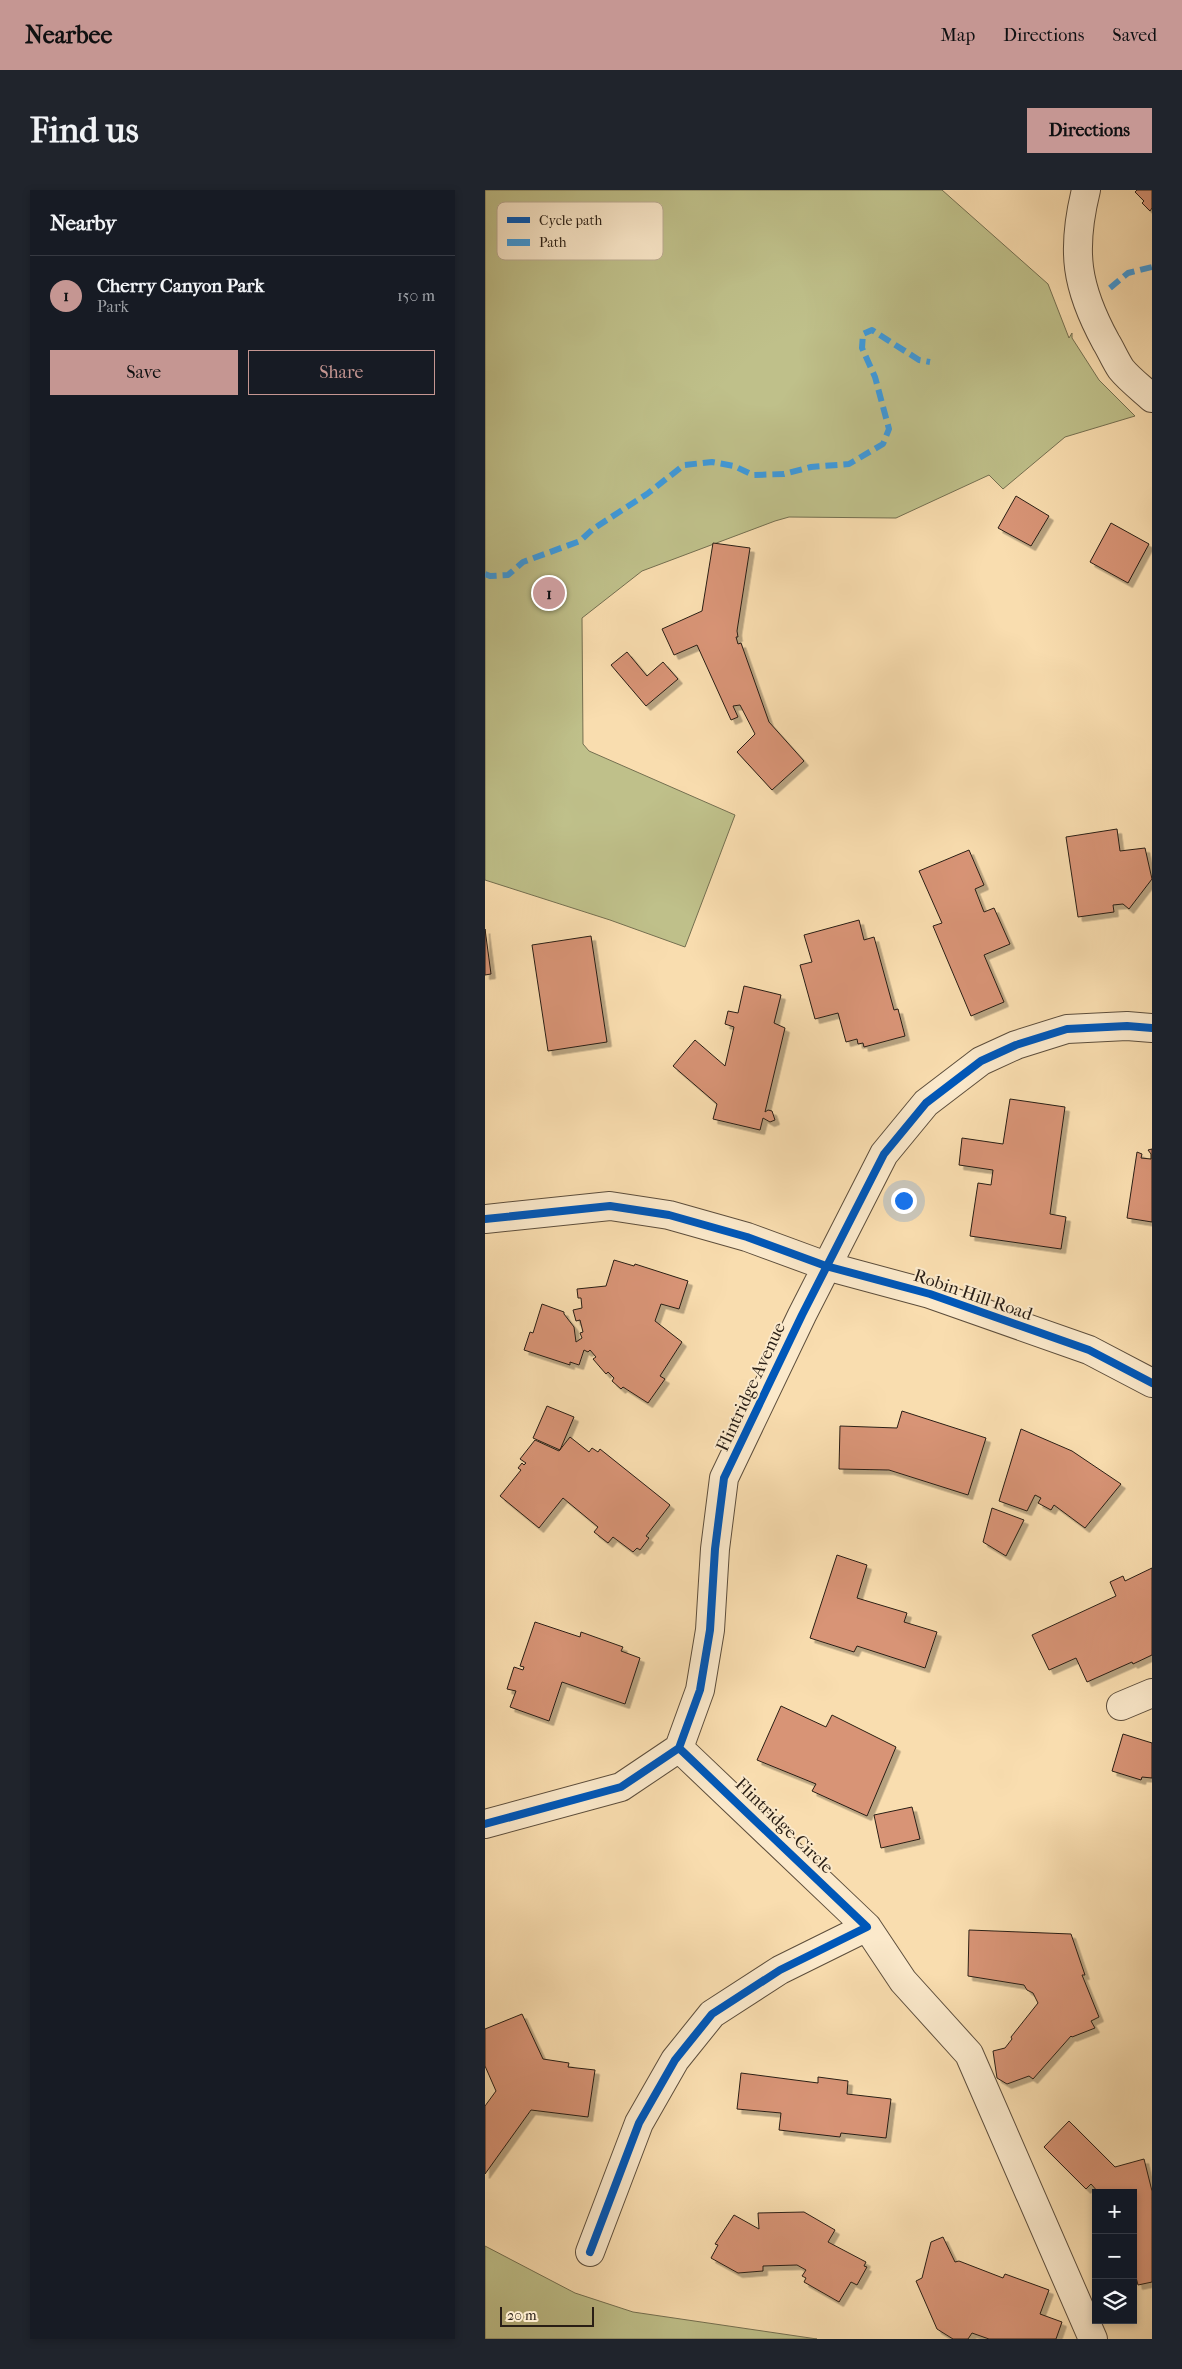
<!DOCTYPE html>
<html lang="en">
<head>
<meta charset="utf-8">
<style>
	:root { --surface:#171b24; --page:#20242c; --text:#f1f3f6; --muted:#9ea1a6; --line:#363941; --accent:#c59692 }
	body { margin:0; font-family:"IM FELL French Canon",serif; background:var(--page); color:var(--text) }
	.controls { position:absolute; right:15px; bottom:15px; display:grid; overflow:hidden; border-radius:0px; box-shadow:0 2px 8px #0003 }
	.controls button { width:45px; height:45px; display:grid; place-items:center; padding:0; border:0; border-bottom:1px solid var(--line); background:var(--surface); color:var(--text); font:25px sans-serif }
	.scale { position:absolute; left:15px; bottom:12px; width:94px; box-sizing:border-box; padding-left:5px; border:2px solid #291e15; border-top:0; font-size:14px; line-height:18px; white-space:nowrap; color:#291e15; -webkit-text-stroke:4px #fbe9cb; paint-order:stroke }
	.you { position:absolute; left:418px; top:1010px; width:18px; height:18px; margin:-12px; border:4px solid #fff; border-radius:50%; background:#1a73e8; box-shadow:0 0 0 8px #1a73e833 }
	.badge { display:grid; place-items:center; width:32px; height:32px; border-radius:50%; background:var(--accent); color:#111; font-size:16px; font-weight:700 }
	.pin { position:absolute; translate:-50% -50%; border:2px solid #fff; box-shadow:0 1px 5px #0006 }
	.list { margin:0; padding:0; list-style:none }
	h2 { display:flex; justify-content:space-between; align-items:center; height:65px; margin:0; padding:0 20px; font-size:21px }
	h2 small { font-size:16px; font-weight:400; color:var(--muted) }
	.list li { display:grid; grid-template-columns:32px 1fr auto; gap:15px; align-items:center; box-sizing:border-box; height:80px; padding:0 20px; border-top:1px solid var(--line) }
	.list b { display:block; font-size:19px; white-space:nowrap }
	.list p { margin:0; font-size:16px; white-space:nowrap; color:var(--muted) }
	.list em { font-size:16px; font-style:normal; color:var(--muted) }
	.actions { display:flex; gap:10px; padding:15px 20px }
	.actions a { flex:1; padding:11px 0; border:1px solid var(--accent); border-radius:0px; text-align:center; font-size:18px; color:var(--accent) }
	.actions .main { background:var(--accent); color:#111 }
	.icon { flex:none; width:28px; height:28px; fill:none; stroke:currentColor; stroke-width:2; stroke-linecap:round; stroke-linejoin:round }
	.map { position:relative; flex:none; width:667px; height:2149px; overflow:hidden; border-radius:0px }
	header { display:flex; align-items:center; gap:30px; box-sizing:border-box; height:70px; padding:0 25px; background:var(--accent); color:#111 }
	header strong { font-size:24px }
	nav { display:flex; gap:28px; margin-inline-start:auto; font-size:18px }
	.intro { display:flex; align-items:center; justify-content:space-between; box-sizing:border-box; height:120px; padding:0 30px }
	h1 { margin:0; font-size:35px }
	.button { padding:12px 22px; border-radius:0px; background:var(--accent); color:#111; font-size:18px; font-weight:700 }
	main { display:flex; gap:30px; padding:0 30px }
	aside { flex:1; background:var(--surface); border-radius:0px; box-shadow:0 2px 8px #0003 }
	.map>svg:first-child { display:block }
	.green { fill:#bfc08a; stroke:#746f50 }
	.building { fill:#d89476; stroke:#291e15; filter:url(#shadow) }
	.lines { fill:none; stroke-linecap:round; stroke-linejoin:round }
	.minor-casing { stroke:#5d4e3c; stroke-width:30 }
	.minor { stroke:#fbe9cb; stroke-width:28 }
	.quiet { stroke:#3d9bdf; stroke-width:6; stroke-dasharray:12 6; stroke-linecap:butt }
	.cycleway-casing { stroke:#fbe9cb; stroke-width:11 }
	.cycleway { stroke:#0057b8; stroke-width:8 }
	.labels { text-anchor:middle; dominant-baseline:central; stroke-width:4; stroke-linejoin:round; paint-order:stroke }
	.street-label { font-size:18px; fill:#291e15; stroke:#fbe9cb }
	.key { fill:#fbe9cb; stroke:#bcac94; stroke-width:1 }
	.key-label { font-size:14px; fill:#291e15 }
</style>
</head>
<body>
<header>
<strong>Nearbee</strong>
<nav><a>Map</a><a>Directions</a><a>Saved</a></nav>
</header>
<div class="intro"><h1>Find us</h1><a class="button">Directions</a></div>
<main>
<aside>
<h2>Nearby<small></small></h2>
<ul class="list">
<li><span class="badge">1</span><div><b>Cherry Canyon Park</b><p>Park</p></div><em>150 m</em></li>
</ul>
<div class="actions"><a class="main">Save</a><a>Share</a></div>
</aside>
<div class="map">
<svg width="667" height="2149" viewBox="0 0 667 2149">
	<defs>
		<filter id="shadow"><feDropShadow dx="4.5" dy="4.5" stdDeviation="0" flood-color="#0004"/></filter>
	</defs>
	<rect width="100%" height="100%" fill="#f9ddaf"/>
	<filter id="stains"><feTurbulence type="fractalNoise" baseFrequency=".004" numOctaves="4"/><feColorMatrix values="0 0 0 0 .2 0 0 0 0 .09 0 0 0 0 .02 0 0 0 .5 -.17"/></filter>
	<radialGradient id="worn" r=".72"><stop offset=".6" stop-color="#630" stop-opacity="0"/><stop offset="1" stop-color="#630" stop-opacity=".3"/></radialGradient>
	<path class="green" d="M0 0H457L563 94 584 148 587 143V148L614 190 650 226 580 247 518 299 504 285 411 328 304 327 290 331 157 381 97 428 98 554 104 561 250 625 200 757 125 730 0 690Z
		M0 2056 90 2103 148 2122 332 2149H0Z"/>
	<path class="building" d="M652 0H667V18L665 21 657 13 659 11 650 2Z
		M531 306 564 326 546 356 513 338Z
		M626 333 664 354 643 393 605 372Z
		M228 353 265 358 252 441 253 447H251L253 454 256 453 284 532 319 571 287 600 252 562 270 544 255 515 248 516 253 527 246 530 212 455 189 465 177 439 217 421Z
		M142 462 162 486 178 472 193 489 161 516 126 475Z
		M632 639 635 661 660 658 667 689 644 719 638 714 628 715 629 722 593 727 581 647Z
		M484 660 499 695 490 699 499 722 509 718 525 754 499 765 519 812 486 826 448 736 457 733 434 681Z
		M374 730 379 750 389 747 409 820 413 819 420 846 379 857 378 853 373 854 372 849 361 852 353 823 330 829 315 775 327 772 319 745Z
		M0 739 6 784 0 785Z
		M106 746 122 852 63 861 47 755Z
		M259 796 296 805 289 833 300 838 280 922 283 920 287 921 290 930 285 932 278 928 275 940 228 929 232 914 188 876 210 850 240 876 249 837 240 834 243 821 253 823Z
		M525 909 580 917 565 1024 581 1027 576 1059 485 1046 493 993 506 995 508 980 474 975 477 948 518 954Z
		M667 959V1032L642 1028 652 962 657 964 656 968 666 969V964L663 960Z
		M129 1070 149 1076 150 1074 203 1091 194 1119 176 1114 170 1131 197 1152 175 1186 180 1189 163 1213 138 1197 136 1199 127 1191 129 1188 123 1182 121 1184 108 1169 111 1167 105 1160 103 1162 99 1160 94 1175 85 1172V1175L39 1160 45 1142 48 1143 57 1114 79 1122V1124L89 1137 91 1152 97 1148 95 1143 98 1142 95 1130 91 1131 88 1120 97 1118 96 1108H93L92 1099 121 1096Z
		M62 1216 89 1227 75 1260 48 1248Z
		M417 1221 501 1248 483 1305 404 1280 354 1279 355 1236 412 1238Z
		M536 1239 587 1261 636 1294 600 1338 569 1315 566 1320 553 1313 556 1308 550 1305 542 1321 514 1311Z
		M85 1247 104 1262 107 1258 113 1262 115 1259 185 1315 161 1346 164 1348 155 1360 152 1358 148 1362 128 1347 123 1353 109 1342 113 1337 78 1308 54 1338 15 1306 36 1280 33 1278 37 1273 39 1275 41 1273 35 1269 50 1250 74 1261Z
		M507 1318 539 1330 521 1366 498 1352Z
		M352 1365 382 1375 372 1408 422 1423 419 1432 452 1442 440 1478 372 1456 369 1462 325 1448Z
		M667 1378V1465L648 1474 647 1472 602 1492 591 1468 564 1480 547 1445 631 1406 625 1392 638 1386 640 1391Z
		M50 1432 95 1447 96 1442 138 1457 136 1461 155 1468 140 1514 77 1492 64 1531 25 1517 31 1501 22 1499 29 1477 38 1480 39 1477 35 1476Z
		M296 1516 341 1537 347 1525 411 1557 382 1626 327 1601 331 1594 272 1570Z
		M638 1544 667 1553V1588L657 1587 656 1590 627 1581Z
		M427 1617 435 1649 396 1658 389 1625Z
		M484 1740 586 1744 600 1785H597L614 1827 606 1831 610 1838 587 1847 586 1846 548 1889 544 1886 522 1894 512 1888 508 1861 520 1858 527 1849 526 1847 553 1813 548 1803 542 1800 539 1795 483 1786Z
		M37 1824 58 1869 84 1873 83 1877 110 1880 103 1927 46 1920 0 1984V1916L11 1901 0 1876V1839Z
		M256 1883 333 1893V1887L363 1891 362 1904 406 1909 401 1948 356 1943 355 1947 294 1940 296 1923 252 1919Z
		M584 1931 630 1977 659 1969 667 2001V2092L653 2095 648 2076V2003H614L606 1994 601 1999 559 1957Z
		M319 2022 350 2040 343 2052 381 2072 379 2076 382 2077 372 2095 366 2092 354 2112 319 2092 321 2088 317 2086 321 2080 312 2075 278 2076V2081L253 2083 226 2068 233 2055 230 2054 249 2025 274 2039 273 2023Z
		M458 2047 470 2072 474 2071 518 2088 520 2084 564 2100 555 2124 577 2132 571 2149H504L487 2143 483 2149H468L452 2139 431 2091 437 2088 446 2052Z"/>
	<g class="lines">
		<g class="minor-casing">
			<path id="minor" d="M601 0C586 61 591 97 621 152 626 160 630 170 636 179 644 189 657 199 667 208
				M0 1029 125 1016 184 1025 262 1047 341 1076 445 1104 604 1160 667 1193
				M636 1516 667 1503
				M194 1558 382 1737 418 1791 484 1864 608 2149
				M0 1634 136 1597 194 1558 215 1500 225 1440 230 1359 239 1288 317 1125 399 964 441 913 496 871 531 855 582 839 642 836 667 838
				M105 2062 154 1933 190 1870 227 1824 295 1780 382 1737"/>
		</g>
		<use href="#minor" class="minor"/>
		<path class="quiet" d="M625 98 643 83 667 77
			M0 384 5 386 23 385 38 372 95 351 108 339 162 304 199 275 227 272 249 276 268 285 299 284 326 277 364 274 398 254 404 239 390 187 377 158 378 144 387 140 434 170 445 172"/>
		<g class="cycleway-casing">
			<path id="cycleway" d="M0 1029 125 1016 184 1025 262 1047 341 1076 445 1104 604 1160 667 1193
				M0 1634 136 1597 194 1558 215 1500 225 1440 230 1359 239 1288 317 1125 399 964 441 913 496 871 531 855 582 839 642 836 667 838
				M105 2062 154 1933 190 1870 227 1824 295 1780 382 1737 194 1558"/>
		</g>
		<use href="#cycleway" class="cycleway"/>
	</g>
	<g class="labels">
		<g class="street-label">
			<text transform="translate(488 1105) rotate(19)">Robin Hill Road</text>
			<text transform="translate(266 1197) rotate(-65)">Flintridge Avenue</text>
			<text transform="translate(299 1636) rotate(44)">Flintridge Circle</text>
		</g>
	</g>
	<rect x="12" y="12" width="166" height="58" rx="8" class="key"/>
	<rect x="22" y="27" width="23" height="6" fill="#0057b8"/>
	<rect x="22" y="49" width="23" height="7" fill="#3d9bdf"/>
	<g class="key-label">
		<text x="54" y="35">Cycle path</text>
		<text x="54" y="57">Path</text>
	</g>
	<rect width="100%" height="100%" filter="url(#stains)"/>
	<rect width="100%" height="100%" fill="url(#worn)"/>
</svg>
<div class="controls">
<button>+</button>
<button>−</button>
<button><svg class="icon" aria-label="layers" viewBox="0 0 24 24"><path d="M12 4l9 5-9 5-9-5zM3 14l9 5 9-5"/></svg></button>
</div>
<div class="scale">20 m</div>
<div class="you"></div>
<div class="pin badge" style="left:64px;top:403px">1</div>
</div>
</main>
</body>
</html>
